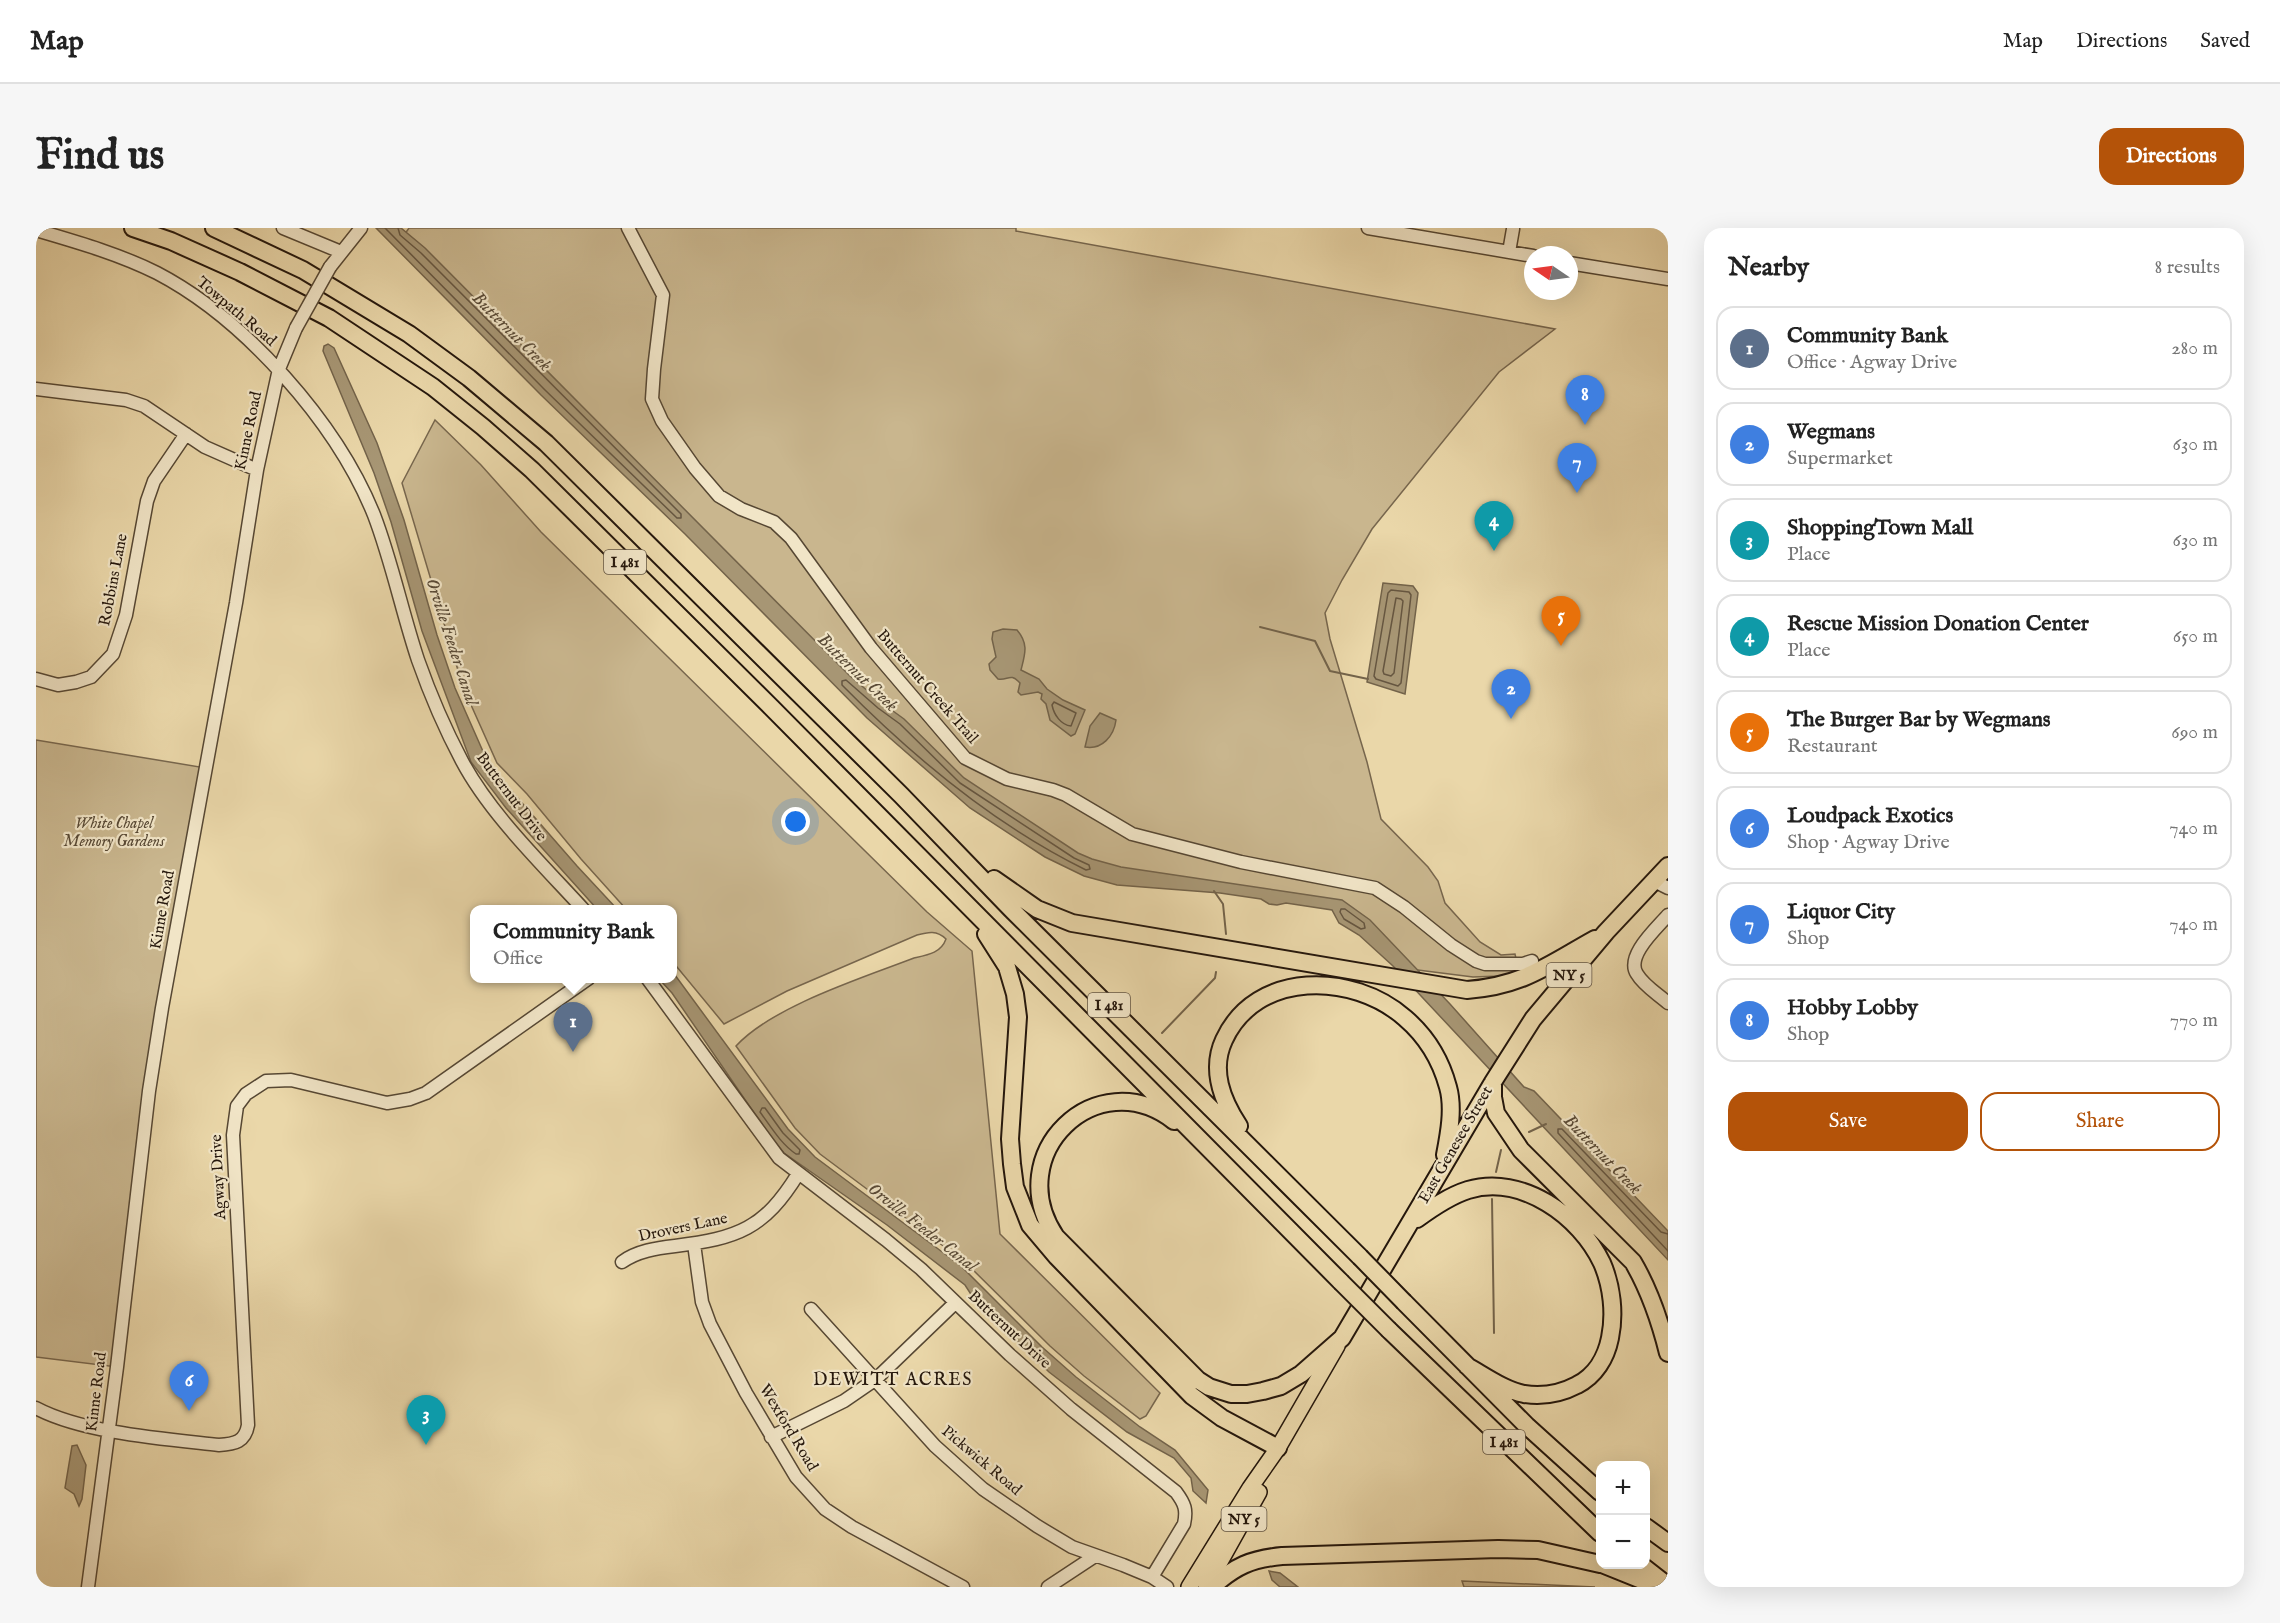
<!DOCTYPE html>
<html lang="en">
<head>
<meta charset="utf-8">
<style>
	:root { --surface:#fff; --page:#f6f6f6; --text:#222; --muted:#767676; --line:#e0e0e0; --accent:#b45309 }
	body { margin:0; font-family:"IM FELL English",serif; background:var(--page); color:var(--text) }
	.controls { position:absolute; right:18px; bottom:18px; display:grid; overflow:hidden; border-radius:12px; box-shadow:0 6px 24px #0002 }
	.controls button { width:54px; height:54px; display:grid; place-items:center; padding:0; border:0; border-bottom:2px solid var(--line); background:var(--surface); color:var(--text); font:30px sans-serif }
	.compass { position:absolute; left:1488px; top:18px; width:54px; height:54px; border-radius:50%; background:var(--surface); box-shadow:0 6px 24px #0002; rotate:283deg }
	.you { position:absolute; left:760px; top:594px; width:21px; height:21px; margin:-15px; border:4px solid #fff; border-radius:50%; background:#1a73e8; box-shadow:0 0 0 9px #1a73e833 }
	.badge { display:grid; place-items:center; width:39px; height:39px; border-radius:50%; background:var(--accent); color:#fff; font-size:20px; font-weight:700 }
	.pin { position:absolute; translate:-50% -50px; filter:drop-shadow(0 2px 3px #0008) }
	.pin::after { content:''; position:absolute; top:32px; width:21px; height:18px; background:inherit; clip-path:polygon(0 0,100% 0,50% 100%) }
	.popup { position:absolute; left:434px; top:677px; width:207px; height:78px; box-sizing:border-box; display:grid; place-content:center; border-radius:12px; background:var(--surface); filter:drop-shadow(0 2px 4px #0005); font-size:20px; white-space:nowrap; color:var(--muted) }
	.popup b { font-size:22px; color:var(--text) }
	.popup::after { content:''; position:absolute; left:50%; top:100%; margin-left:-12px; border:12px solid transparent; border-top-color:var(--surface) }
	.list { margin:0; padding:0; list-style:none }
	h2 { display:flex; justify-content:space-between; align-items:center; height:78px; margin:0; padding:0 24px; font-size:26px }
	h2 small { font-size:20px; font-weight:400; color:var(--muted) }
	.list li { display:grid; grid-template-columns:39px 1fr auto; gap:18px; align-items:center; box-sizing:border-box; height:84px; margin:0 12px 12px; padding:0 12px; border:2px solid var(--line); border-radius:18px }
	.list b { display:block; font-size:22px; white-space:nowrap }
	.list p { margin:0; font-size:20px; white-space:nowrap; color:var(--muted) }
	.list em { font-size:20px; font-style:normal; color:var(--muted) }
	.actions { display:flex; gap:12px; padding:18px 24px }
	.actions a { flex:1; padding:14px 0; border:2px solid var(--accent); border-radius:18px; text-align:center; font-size:21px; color:var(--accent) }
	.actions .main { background:var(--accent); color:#fff }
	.map { position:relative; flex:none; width:1632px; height:1359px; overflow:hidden; border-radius:18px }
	header { display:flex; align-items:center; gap:36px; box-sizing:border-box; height:84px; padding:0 30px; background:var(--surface); border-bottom:2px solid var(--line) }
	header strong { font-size:28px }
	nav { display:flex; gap:33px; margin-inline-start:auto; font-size:21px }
	.intro { display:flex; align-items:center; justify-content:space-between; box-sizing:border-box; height:144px; padding:0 36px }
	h1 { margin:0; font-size:42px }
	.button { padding:15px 27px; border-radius:18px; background:var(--accent); color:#fff; font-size:21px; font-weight:700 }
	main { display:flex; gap:36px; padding:0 36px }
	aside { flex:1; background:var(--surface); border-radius:18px; box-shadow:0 6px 24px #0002 }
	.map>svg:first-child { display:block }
	.green { fill:#c9b68e; stroke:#77664d; stroke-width:1.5 }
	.water { fill:#a79674; stroke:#73634a; stroke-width:1.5 }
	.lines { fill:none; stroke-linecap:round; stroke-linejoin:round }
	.shore { stroke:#665640; stroke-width:1.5 }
	.stream { stroke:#73634a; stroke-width:2 }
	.minor-casing { stroke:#564733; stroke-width:15 }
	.major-casing { stroke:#25170c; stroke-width:18 }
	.highway-casing { stroke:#25170c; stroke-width:20 }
	.minor { stroke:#f1e5c7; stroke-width:12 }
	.major { stroke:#ead7a9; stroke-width:15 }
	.highway { stroke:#ead7a9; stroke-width:16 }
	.minor-bridge-casing { stroke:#564733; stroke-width:15; stroke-linecap:butt }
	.highway-bridge-casing { stroke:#25170c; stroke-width:20; stroke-linecap:butt }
	.minor-bridge { stroke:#f1e5c7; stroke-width:12 }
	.highway-bridge { stroke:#ead7a9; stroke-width:16 }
	.labels { text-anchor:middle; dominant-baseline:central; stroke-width:4.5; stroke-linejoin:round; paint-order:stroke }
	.shield { fill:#f1e5c7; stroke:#625544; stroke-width:1.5 }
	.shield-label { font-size:15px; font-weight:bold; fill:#25170c }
	.street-label { font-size:16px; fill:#25170c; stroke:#f1e5c7 }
	.park-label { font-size:16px; font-style:italic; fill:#564733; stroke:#f1e5c7 }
	.water-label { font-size:18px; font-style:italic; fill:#594a36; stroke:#f1e5c7 }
	.neighbourhood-label { font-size:18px; letter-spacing:1.5px; fill:#25170c; stroke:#f1e5c7 }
</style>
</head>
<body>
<header>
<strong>Map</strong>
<nav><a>Map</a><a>Directions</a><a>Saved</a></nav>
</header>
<div class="intro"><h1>Find us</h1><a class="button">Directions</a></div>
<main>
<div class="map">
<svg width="1632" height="1359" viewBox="0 0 1632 1359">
	<rect width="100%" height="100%" fill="#ead7a9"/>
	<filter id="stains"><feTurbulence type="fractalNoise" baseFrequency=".00333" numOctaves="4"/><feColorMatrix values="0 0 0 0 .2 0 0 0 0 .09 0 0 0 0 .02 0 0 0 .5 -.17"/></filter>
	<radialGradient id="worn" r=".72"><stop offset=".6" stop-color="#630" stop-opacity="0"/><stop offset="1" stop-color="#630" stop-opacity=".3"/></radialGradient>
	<path class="green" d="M373 0H980V3L1519 101 1463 144 1336 301 1306 352 1289 385 1294 411 1331 534 1345 591 1392 639 1402 653 1409 675 1444 714 1465 727 1479 726 1483 744 1464 748 1437 749 1366 740 1292 675 1057 640 940 572 364 13Z
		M399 192 445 237 505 304 891 684 936 723 964 1006 1124 1165 1110 1188 1104 1191 1048 1148 1014 1118 930 1035 784 926 759 900 700 818C737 778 826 750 878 730 892 727 905 725 910 711 901 702 892 704 881 707L751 763 688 796 636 733V682L590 681 545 631 491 566 461 535 427 459 366 255Z
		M0 512 170 540 126 780 81 1139 0 1129Z
		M1426 1353 1559 1359H1428Z"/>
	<path class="water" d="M340 0H365L389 20 814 448 846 475 868 491 928 550 1042 625 1056 631 1085 639 1306 672 1334 692 1414 776 1488 859 1498 863 1632 1003V1032L1357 738 1323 707 1303 695 1296 682 1250 675 1241 677 1233 676 1225 671 1184 665 1081 657 1048 648 1009 629 934 580 831 490 649 306 505 167Z
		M292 116 298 120 341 215 368 292 401 407 419 460 453 537 541 638 581 681H561L470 580 435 534 386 403 355 294 338 245 287 123 288 118Z
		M1347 355 1377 358 1382 365 1369 466 1331 454Z
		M967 401 981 402C993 416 989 426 985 442L1003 451 1011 461 1027 472 1049 482 1039 506 1035 508 1014 492 1010 476 1005 471 1006 466 1002 464 985 467 982 464 984 455C974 444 972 453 962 451L954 442 953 436 960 429 956 411 957 404Z
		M1064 485 1080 492C1078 508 1066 522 1049 519L1054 498Z
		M636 743 752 901 779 929 925 1038 1006 1119 1040 1149 1104 1199 1139 1222 1172 1262 1170 1275 1157 1263 1155 1250 1138 1230 1091 1204 1013 1144 938 1071 929 1057 851 997 748 925 736 911 636 765 623 751 636 750Z
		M41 1217 50 1237 46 1271 43 1278 38 1266 29 1260 36 1218Z
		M1233 1343 1244 1345 1262 1359H1244L1236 1352Z"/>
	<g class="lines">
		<path class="shore" d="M349 0 509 162 641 290H645V286L385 25 364 7 362 0
			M1355 362 1373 364 1375 367 1365 455 1362 458 1340 451 1338 448 1352 365Z
			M1360 370 1365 371 1367 373 1358 445 1355 448 1348 446 1347 443Z
			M810 452 842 480 864 496 924 555 1038 630 1053 637 1054 641 1050 642C958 597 878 530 806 457V453Z
			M1018 474 1040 485 1035 498C1025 497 1018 487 1016 477Z
			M1305 681H1309L1328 695 1329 700 1325 701 1308 691 1304 684Z
			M726 880H729L747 905 764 922 763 926H760C745 916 735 899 724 884Z
			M1632 1006 1625 1004 1526 901H1522V905L1632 1023"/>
		<path class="stream" d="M1224 399 1279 413 1294 443 1332 451
			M1178 663 1187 676 1190 706
			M1126 805 1179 750 1180 744
			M1493 904 1510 896
			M1460 944 1465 922
			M1456 971 1458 1105"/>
		<g class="minor-casing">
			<path id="minor" d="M247 0 305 24
				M592 0 627 67 618 141 616 171 626 193 659 240 683 268 705 281 738 294 755 310 835 420 929 530 971 551 1017 562 1030 567 1096 606 1205 634 1339 660 1368 679 1415 717 1440 733 1449 736H1487L1496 733
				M1332 0 1497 28
				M0 2C41 14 83 26 121 45 209 91 301 195 338 287 356 334 366 384 382 432 394 466 409 501 426 533 454 586 507 637 548 682
				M1473 24 1477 1
				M1533 35 1632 51
				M294 39 325 0
				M0 161 90 172 108 178 169 219 221 242
				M0 451 22 457 40 454 55 449 77 426 90 387 111 273 118 253 150 206
				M1618 653 1632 660
				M1632 687C1621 700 1589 728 1601 746 1608 758 1622 766 1632 775
				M611 750 743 930 850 1012 885 1041 974 1127 1035 1181 1140 1264C1149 1276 1151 1282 1148 1296L1116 1349
				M658 1016 666 1074 674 1096 710 1165 760 1249 789 1281 816 1299 927 1359
				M586 1034C601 1023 621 1020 639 1018 702 1010 728 1001 762 946
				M775 1081 899 1218 947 1261 1001 1298 1036 1319 1087 1337 1116 1349 1131 1359
				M0 1180C47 1205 129 1211 183 1217 199 1216 209 1214 212 1197L197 907 201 878 210 866 230 853 255 852 351 875 374 871 390 865 553 750
				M735 1209 808 1173 840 1151 919 1075
				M52 1359 81 1139 113 863 126 780 200 375 221 242 243 141 260 100
				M1012 1359 1059 1328"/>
		</g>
		<g class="major-casing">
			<path id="major" d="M1153 1359 1214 1260 1242 1220 1301 1118
				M1170 1359 1223 1264"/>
		</g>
		<g class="highway-casing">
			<path id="highway" d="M97 0 135 13 204 44 293 90 397 159 447 199 496 242 735 479 1305 1054
				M178 0 267 42 373 106 433 150 510 215 865 567 975 681 1324 1029
				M958 651 1001 681 1036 695 1431 762C1487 758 1512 737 1559 711
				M950 706 971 739 979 766 982 789 974 911 976 936 979 959 994 997 1021 1029 1156 1168 1186 1190 1242 1220
				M1457 854V869L1460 885 1485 922 1597 1034C1614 1063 1624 1093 1632 1125
				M1138 893C1061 833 964 926 1020 1009L1162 1152 1173 1159 1195 1166H1211L1227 1163 1245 1158 1265 1146 1306 1110 1457 854 1497 791 1570 704 1632 638
				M1203 898C1186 872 1174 842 1188 812 1220 742 1317 744 1369 790 1390 808 1405 833 1412 859 1418 880 1413 906 1409 927
				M1381 991C1396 980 1413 968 1432 962 1486 946 1544 988 1566 1035 1576 1058 1579 1086 1574 1110 1570 1130 1559 1148 1541 1157 1524 1166 1508 1169 1488 1166 1468 1162 1449 1148 1431 1138
				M1368 1074 1491 1198 1564 1264
				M1353 1102 1564 1305
				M1610 1299 1632 1315
				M1566 1336 1623 1359
				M1604 1336 1627 1354
				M1176 1359C1199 1338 1215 1331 1246 1328L1462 1321 1502 1322 1564 1336"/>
		</g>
		<use href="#minor" class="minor"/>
		<use href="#major" class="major"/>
		<use href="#highway" class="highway"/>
		<g class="minor-bridge-casing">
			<path id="minor-bridge" d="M260 100 294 39"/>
		</g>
		<g class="highway-bridge-casing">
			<path id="highway-bridge" d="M1324 1029 1368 1074
				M1305 1054 1353 1102"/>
		</g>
		<use href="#minor-bridge" class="minor-bridge"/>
		<use href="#highway-bridge" class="highway-bridge"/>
	</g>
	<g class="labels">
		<g class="shield">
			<rect x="568" y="322" width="42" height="24" rx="4.5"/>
			<rect x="1510.5" y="735" width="45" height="24" rx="4.5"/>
			<rect x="1052" y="765" width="42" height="24" rx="4.5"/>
			<rect x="1447" y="1202" width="42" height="24" rx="4.5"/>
			<rect x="1185.5" y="1279" width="45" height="24" rx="4.5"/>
		</g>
		<g class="shield-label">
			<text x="589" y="334">I 481</text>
			<text x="1533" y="747">NY 5</text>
			<text x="1073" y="777">I 481</text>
			<text x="1468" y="1214">I 481</text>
			<text x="1208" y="1291">NY 5</text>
		</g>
		<g class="street-label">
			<text transform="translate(200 84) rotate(40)">Towpath Road</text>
			<text transform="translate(213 203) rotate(-78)">Kinne Road</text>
			<text transform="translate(78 352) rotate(-79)">Robbins Lane</text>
			<text transform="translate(891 459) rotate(49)">Butternut Creek Trail</text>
			<text transform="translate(475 569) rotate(53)">Butternut Drive</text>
			<text transform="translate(127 682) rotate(-80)">Kinne Road</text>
			<text transform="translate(1420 917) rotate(-60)">East Genesee Street</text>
			<text transform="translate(183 949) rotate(-93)">Agway Drive</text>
			<text transform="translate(647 1000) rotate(-12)">Drovers Lane</text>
			<text transform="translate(973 1102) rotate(43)">Butternut Drive</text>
			<text transform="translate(61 1164) rotate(-83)">Kinne Road</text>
			<text transform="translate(752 1200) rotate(59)">Wexford Road</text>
			<text transform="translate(945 1233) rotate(40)">Pickwick Road</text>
		</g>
		<g class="park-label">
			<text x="78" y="596">White Chapel<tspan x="78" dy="18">Memory Gardens</tspan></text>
		</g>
		<g class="water-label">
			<text transform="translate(475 104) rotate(45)">Butternut Creek</text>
			<text transform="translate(415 414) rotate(72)">Orville Feeder Canal</text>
			<text transform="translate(821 445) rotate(44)">Butternut Creek</text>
			<text transform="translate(1566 927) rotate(46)">Butternut Creek</text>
			<text transform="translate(886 1000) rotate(38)">Orville Feeder Canal</text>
		</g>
		<g class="neighbourhood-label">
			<text x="857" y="1152">DEWITT ACRES</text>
		</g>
	</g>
	<rect width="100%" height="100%" filter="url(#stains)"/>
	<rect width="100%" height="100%" fill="url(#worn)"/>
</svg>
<div class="controls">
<button>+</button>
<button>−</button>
</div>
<svg class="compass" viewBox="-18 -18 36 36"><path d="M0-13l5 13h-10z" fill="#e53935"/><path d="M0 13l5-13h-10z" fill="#767676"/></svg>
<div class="you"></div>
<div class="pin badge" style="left:537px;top:824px;background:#5c6f8a">1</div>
<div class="popup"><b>Community Bank</b>Office</div>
<div class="pin badge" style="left:1475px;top:491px;background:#3f7fe0">2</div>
<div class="pin badge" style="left:390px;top:1217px;background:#0f9aa8">3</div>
<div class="pin badge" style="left:1458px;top:323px;background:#0f9aa8">4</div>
<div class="pin badge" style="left:1525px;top:418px;background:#e8710a">5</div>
<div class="pin badge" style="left:153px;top:1183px;background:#3f7fe0">6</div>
<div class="pin badge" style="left:1541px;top:265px;background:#3f7fe0">7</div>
<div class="pin badge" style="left:1549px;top:197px;background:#3f7fe0">8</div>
</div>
<aside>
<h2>Nearby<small>8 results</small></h2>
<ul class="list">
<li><span class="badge" style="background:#5c6f8a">1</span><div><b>Community Bank</b><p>Office · Agway Drive</p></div><em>280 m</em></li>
<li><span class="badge" style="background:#3f7fe0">2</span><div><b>Wegmans</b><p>Supermarket</p></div><em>630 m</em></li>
<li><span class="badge" style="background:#0f9aa8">3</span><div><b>ShoppingTown Mall</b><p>Place</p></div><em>630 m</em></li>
<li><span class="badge" style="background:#0f9aa8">4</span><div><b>Rescue Mission Donation Center</b><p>Place</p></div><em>650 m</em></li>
<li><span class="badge" style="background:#e8710a">5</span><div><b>The Burger Bar by Wegmans</b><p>Restaurant</p></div><em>690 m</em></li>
<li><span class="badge" style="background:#3f7fe0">6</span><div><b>Loudpack Exotics</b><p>Shop · Agway Drive</p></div><em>740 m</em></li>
<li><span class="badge" style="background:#3f7fe0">7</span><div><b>Liquor City</b><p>Shop</p></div><em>740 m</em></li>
<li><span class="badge" style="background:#3f7fe0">8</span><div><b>Hobby Lobby</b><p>Shop</p></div><em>770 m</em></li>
</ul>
<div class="actions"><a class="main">Save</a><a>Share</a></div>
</aside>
</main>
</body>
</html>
